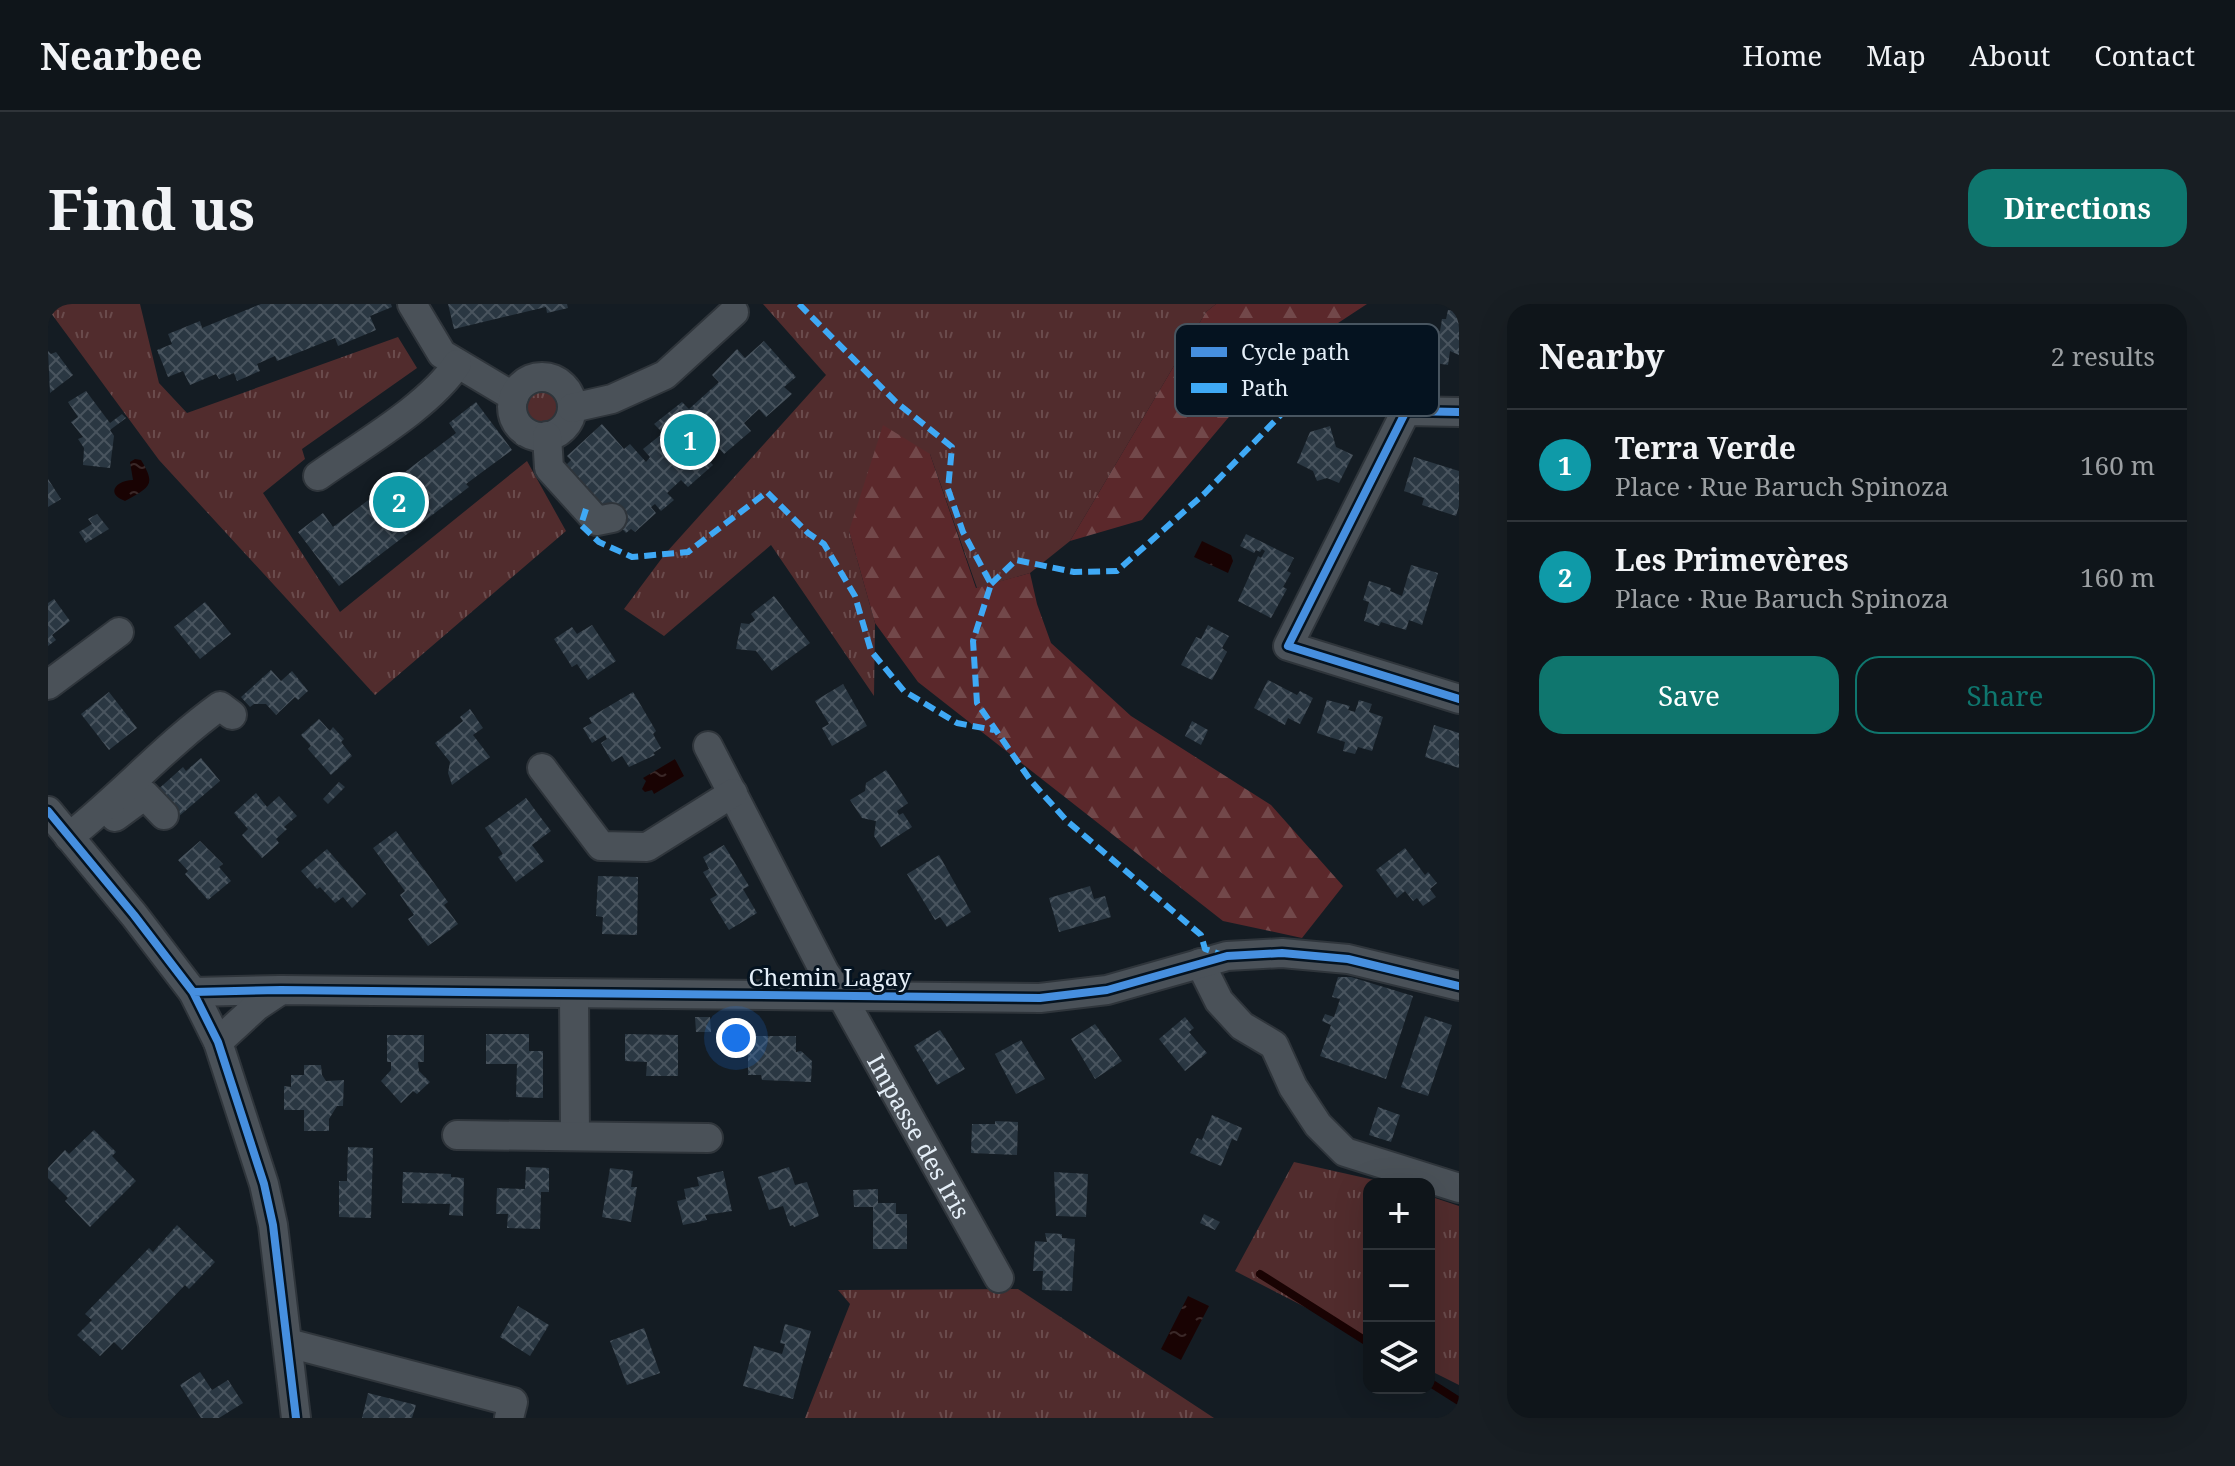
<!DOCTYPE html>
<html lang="en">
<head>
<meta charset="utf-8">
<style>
	:root { --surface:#0f151a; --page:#181e23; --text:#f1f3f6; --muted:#9b9fa2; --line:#2f3439; --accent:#0f766e }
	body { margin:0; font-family:"Noto Serif",serif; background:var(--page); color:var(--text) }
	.controls { position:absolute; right:24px; bottom:24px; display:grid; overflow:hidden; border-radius:16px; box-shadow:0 8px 32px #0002 }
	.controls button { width:72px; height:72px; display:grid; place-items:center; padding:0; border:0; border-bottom:2px solid var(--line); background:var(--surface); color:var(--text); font:40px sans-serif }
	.you { position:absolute; left:688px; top:734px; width:28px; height:28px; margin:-20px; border:6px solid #fff; border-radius:50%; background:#1a73e8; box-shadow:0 0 0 12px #1a73e833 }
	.badge { display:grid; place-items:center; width:52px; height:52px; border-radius:50%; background:var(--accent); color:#fff; font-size:26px; font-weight:700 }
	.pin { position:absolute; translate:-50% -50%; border:4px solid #fff; box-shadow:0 2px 8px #0006 }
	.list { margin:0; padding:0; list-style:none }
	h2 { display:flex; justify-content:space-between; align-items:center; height:104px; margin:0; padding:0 32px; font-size:34px }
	h2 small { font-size:26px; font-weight:400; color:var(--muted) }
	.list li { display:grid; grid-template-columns:52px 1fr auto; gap:24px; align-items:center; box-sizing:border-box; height:112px; padding:0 32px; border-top:2px solid var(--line) }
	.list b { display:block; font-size:30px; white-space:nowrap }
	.list p { margin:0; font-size:26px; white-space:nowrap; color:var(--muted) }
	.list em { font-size:26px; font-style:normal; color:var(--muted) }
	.actions { display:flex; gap:16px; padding:24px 32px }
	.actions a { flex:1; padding:18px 0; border:2px solid var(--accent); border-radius:24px; text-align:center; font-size:28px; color:var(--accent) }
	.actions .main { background:var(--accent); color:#fff }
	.icon { flex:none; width:44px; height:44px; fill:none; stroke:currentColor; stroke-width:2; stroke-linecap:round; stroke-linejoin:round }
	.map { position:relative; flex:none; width:1411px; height:1114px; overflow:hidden; border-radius:24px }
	header { display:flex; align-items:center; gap:48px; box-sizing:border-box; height:112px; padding:0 40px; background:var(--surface); border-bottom:2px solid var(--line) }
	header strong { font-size:38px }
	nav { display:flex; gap:44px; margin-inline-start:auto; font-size:28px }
	.intro { display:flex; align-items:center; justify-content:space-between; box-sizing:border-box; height:192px; padding:0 48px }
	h1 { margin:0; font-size:56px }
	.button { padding:20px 36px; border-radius:24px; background:var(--accent); color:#fff; font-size:28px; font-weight:700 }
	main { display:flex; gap:48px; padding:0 48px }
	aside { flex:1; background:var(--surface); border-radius:24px; box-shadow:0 8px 32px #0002 }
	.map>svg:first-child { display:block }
	.grass { fill:url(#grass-tufts) }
	.forest { fill:url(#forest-firs) }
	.water { fill:url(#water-ripples) }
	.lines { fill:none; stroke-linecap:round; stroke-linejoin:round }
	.stream { stroke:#190303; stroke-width:8 }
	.building { fill:url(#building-cross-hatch) }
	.minor-casing { stroke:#2f353b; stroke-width:32 }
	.path { stroke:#50565c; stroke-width:5; stroke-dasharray:4 4; stroke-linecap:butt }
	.minor { stroke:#4a5158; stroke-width:28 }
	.quiet { stroke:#3fa9f5; stroke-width:6; stroke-dasharray:12 6; stroke-linecap:butt }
	.cycleway-casing { stroke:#051320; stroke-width:13 }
	.cycleway { stroke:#468fdf; stroke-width:8 }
	.labels { text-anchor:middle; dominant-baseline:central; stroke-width:6; stroke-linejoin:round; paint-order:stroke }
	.street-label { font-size:24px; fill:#e4eef7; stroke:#051320 }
	.key { fill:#051320; stroke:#485560; stroke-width:2 }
	.key-label { font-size:22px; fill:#e4eef7 }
</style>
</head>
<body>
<header>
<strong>Nearbee</strong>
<nav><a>Home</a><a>Map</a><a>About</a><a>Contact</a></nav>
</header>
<div class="intro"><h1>Find us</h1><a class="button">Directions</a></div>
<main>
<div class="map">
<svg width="1411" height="1114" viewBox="0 0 1411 1114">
	<defs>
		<pattern id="grass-tufts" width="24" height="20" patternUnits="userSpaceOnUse" patternTransform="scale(2)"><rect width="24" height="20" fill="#512c2d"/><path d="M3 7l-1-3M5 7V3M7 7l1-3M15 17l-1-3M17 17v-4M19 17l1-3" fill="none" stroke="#6a4b4c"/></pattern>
		<pattern id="forest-firs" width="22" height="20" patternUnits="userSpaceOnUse" patternTransform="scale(2)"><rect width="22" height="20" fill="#5b282b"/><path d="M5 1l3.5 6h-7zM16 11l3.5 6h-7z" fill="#72484a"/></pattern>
		<pattern id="water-ripples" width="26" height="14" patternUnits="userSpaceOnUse" patternTransform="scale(2)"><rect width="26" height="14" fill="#190303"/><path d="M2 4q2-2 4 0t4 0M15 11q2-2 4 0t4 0" fill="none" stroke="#3a2828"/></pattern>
		<pattern id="building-cross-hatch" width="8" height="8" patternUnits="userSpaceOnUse" patternTransform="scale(2)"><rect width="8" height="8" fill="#2a3742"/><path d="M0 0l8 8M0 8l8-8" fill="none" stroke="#49545e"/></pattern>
	</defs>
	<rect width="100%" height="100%" fill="#141c23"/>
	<path class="grass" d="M0 0H92L111 79 139 109 350 33 369 64 254 145 257 155 215 189 292 308 479 157 518 227 327 391 111 156 0 5Z
		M715 0H1168L1158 8 1022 237 982 269 929 284 882 150 801 227 827 319 826 392 723 241 616 332 576 305 617 250 778 71Z
		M476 104a18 18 0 1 1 36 0a18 18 0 1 1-36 0Z
		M1246 858 1344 880H1321V1036L1187 967Z
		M1381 892 1411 902V1081L1381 1066Z
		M970 985 1166 1114H757L802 1000 790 986Z"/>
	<path class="forest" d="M1168 0H1319L1223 63 1094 216 1022 237 1158 8Z
		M835 121 882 150 928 284 982 269 989 300 1003 339 1083 412 1223 501 1295 582 1254 634 1175 617 870 378 827 319 801 227Z"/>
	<path class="water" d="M87 155 93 156C109 182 101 183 77 197 57 190 68 176 85 176L82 158Z
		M1154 237 1183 251 1185 257 1180 269 1146 253Z
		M627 455 636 472 606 490 604 486 597 488 594 485 598 477 595 474Z
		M1140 992 1161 1002 1133 1056 1113 1045Z"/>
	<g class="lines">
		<path class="stream" d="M1212 970 1321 1039
			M1381 1078 1411 1097"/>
	</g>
	<path class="building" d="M213 0H343L344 3 322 12 328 26 290 42 287 34 229 57 227 52 209 60 212 67 189 77 186 69 171 75 168 70 142 81 135 67 120 73 109 46 124 40 120 30 152 17 154 24Z
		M400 0H519L520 4 499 9 498 3 406 25Z
		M1400 6 1411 8V51L1402 47 1400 61 1368 56 1373 24 1392 27 1394 15H1398Z
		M716 37 748 73 736 83 744 90 718 113 711 105 696 119 703 127 676 150 670 143 658 153 665 161 640 183 633 176 619 189 626 196 613 207 607 200 603 203 608 209 587 228 583 225 578 229 517 162 523 156 519 152 554 120 576 145 582 140 598 158 602 153 595 145 615 129 606 120 634 98 641 105 671 78 664 71 689 45 697 54Z
		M0 47 3 50 8 48 25 71 2 89Z
		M38 87 62 119 74 110 78 114 62 126 66 132 62 164 35 161 36 144 30 135 35 133 23 118 30 113 20 98Z
		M428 98 464 146 418 180 421 183 291 282 250 228 275 209 285 223 408 129 401 119Z
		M1282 122 1288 143 1305 151 1291 179 1279 174 1269 177 1265 167 1249 159 1262 128Z
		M1366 153 1411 167V202L1408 212 1374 201 1376 194 1356 187Z
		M0 175 13 195 0 203Z
		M49 210 61 225 38 239 31 228 44 220 40 215Z
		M1198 230 1246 254 1239 267 1243 269 1235 283 1239 285 1223 314 1190 297 1210 252 1213 254 1217 247 1214 245 1212 248 1208 246 1206 249 1192 242Z
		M1363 261 1390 269 1374 321 1361 316 1358 326 1333 318 1331 322 1316 317 1321 298 1315 296 1321 277 1343 284 1342 287 1354 292Z
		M726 292 762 339 724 367 708 347 688 345 693 319 701 320 707 316 703 310Z
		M6 295 22 317 4 331 8 336 0 342V299Z
		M157 298 183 330 152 355 126 323Z
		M544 321 568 357 540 376 529 360 524 363 506 335 524 323 529 330Z
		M1160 321 1181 332 1174 344 1179 348 1164 376 1133 361 1148 333 1153 335Z
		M223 366 233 377 244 367 260 387 250 396 247 393 228 411 218 400H206L202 403 193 393Z
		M1220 376 1249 391 1252 387 1265 394 1252 420 1240 414 1237 421 1206 404Z
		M795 380 819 422 784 442 774 424 781 420 767 397Z
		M61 388 89 424 61 446 33 410Z
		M585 388 608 427 605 430 613 444 605 449 607 451 581 463 574 452 564 458 553 439 559 435 557 431 544 439 535 424 544 419 541 414Z
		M1279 396 1302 402 1300 406 1307 408 1311 396 1324 400 1321 408 1335 413 1324 447 1310 443 1307 450 1295 447 1297 438 1269 429Z
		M422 405 435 424 425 431 442 453 404 481 400 469 402 458 387 439 415 417 412 413Z
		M271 415 282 427 285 423 296 435 293 438 304 452 283 471 260 445 263 442 253 431Z
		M1144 417 1160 426 1153 441 1137 432Z
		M1386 421 1411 429V464L1377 453Z
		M153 454 172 477 130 513 106 489 135 463 138 467Z
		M838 466 860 499 849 507 851 511 855 509 864 523 833 543 826 532 828 517 814 514 802 496 817 487 818 479Z
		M291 478 297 483 280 500 275 495Z
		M208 489 219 503 231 492 249 512 236 523 239 525 228 535 231 539 214 554 194 531 200 525 186 509Z
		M478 494 503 527 484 541 496 557 468 578 450 553 455 550 437 524Z
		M348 527 400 598 396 601 410 620 380 642 360 615 366 611 352 591 357 587 325 544Z
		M152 537 175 560 171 563 183 577 160 596 137 570 140 567 130 556Z
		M676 541 701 582 695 585 709 609 681 626 662 595 669 591 655 568 661 565 655 553Z
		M1357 544 1377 571 1380 568 1389 579 1382 585 1388 593 1375 602 1369 594 1365 597 1357 587 1349 594 1328 566Z
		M279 545 318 590 304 604 295 593 287 599 272 583 269 585 253 567Z
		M891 551 923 608 899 623 892 613 887 616 859 570Z
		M550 572 590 573 589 631 554 630 555 613 548 612Z
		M1042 582 1046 595 1057 592 1063 613 1011 628 1001 594Z
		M1290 673H1303L1365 692 1338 775 1272 752 1283 721 1274 717 1277 710 1286 713 1292 695 1284 693Z
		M1377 712 1404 721 1380 792 1353 783Z
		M647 713H662L663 728H648Z
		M1137 713 1146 724 1141 728 1159 749 1137 767 1111 735Z
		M1047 720 1074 757 1047 775 1023 735Z
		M892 726 917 765 889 781 866 742Z
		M438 730H481V747H495V794L468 793 469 760H438Z
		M577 730 630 731V772H598L599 758 577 757Z
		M339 731H376V758H370L371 767 382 778 369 790 365 787 353 799 333 777 343 766V758H339Z
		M700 732H748V748L753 747 764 757 763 778 714 776 713 771H700Z
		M973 736 997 775 968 790 947 750Z
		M256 761H273L274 771 278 777 296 776 295 802H289L281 815V827H256V806H236V782L243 783V771H256Z
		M1330 803 1352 811 1343 838 1321 831Z
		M1164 811 1194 824 1189 837 1184 835 1173 862 1142 849 1149 834 1154 836Z
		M947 817 970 818 969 851 923 849 924 820H947Z
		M46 826 68 848 64 852 88 877 42 923 17 897 20 894 0 874V864L17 846 21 850Z
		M300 843 325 844 323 914 291 913V877H299Z
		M478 863 501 864V888H493L492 925 459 924 460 910H448L449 884 477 885Z
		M741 863 747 881 759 878 771 912 746 923 745 921 742 922 735 902 721 906 710 873Z
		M562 864 585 867 583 883H589L583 918 554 913Z
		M675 867 684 907 657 911 659 916 635 921 629 897 638 895 636 885 651 882 649 873Z
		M355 868 403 870V873L416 874 415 912 401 911 402 900 354 899Z
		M1006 868 1040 870 1038 913 1008 912Z
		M830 885V899H848V910H859V945H825V903H806L805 886Z
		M1156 910 1172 918 1167 926 1152 919Z
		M129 921 167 958 141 985 137 981 74 1046 66 1038 52 1052 29 1031 44 1016 37 1010 101 944 105 948Z
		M997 929 1014 930V934L1027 935 1024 987 994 986 995 967H985L987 937 999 938Z
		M470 1002 501 1021 482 1052 452 1033Z
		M737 1020 763 1027 745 1095 695 1082 706 1042 734 1050 737 1040 732 1039Z
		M596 1024 612 1069 579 1081 562 1037Z
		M152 1068 164 1086 180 1076 195 1099 171 1114H153L132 1081Z
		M320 1089 368 1101 364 1114H314Z"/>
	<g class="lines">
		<g class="minor-casing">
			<g id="minor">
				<path d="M364 0 394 50 466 93"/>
				<circle cx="494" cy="103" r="30"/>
				<path d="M524 104 564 95 617 71 686 8"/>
				<path d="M1411 108 1358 107 1240 342 1411 395"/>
				<path d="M499 132 501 164 549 217 564 214"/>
				<path d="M270 172C312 142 382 102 409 60"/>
				<path d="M0 381 71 328"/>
				<path id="s1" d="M660 442 777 669 793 691 951 974"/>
				<path d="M494 464 553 542 599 543 685 489"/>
				<path d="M0 507 86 611 145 688 170 738 216 880 225 921 248 1114"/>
				<path d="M67 513 97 491 116 511"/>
				<path d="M21 533C73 492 118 441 172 402L184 411"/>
				<path d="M1152 659 1171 697 1194 722 1226 741 1245 783 1270 821 1297 848 1411 884"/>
				<path d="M145 688 233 686 992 694 1059 686 1179 652 1234 649 1300 655 1411 682"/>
				<path d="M526 690 527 830"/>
				<path d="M170 738 209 702 233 686"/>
				<path d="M409 831 660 834"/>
				<path d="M240 1039 465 1098 461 1114"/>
			</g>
		</g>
		<path class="path" d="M456 117 467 135 474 140"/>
		<use href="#minor" class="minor"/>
		<path class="quiet" d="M751 0 848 98 904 143 900 185 915 228 943 280 925 337 929 399 983 477 1019 517 1153 631 1157 645 1175 651
			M538 205 533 221 551 238 584 253 640 248 719 188 760 229 776 240 807 292 823 347 856 387 909 419 946 426
			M943 280 968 256 1026 268 1069 267 1157 189 1254 89"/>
		<g class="cycleway-casing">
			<path id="cycleway" d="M1411 108 1358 107 1240 342 1411 395
				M0 507 86 611 145 688 170 738 216 880 225 921 248 1114
				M145 688 233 686 992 694 1059 686 1179 652 1234 649 1300 655 1411 682"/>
		</g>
		<use href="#cycleway" class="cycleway"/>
	</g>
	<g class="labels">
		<g class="street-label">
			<text x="782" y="672">Chemin Lagay</text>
			<text stroke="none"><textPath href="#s1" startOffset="444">Impasse des Iris</textPath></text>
		</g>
	</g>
	<rect x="1127" y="20" width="264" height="92" rx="12" class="key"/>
	<rect x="1143" y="43" width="36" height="10" fill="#468fdf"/>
	<rect x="1143" y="79" width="36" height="10" fill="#3fa9f5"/>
	<g class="key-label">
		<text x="1193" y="56">Cycle path</text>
		<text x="1193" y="92">Path</text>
	</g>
</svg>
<div class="controls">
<button>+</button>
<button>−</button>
<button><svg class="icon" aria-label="layers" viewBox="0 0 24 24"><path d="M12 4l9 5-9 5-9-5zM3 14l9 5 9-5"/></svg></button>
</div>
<div class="you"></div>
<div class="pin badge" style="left:642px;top:136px;background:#0f9aa8">1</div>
<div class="pin badge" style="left:351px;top:198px;background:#0f9aa8">2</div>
</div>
<aside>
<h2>Nearby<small>2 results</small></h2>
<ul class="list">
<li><span class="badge" style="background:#0f9aa8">1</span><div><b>Terra Verde</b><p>Place · Rue Baruch Spinoza</p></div><em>160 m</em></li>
<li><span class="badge" style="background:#0f9aa8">2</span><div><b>Les Primevères</b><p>Place · Rue Baruch Spinoza</p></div><em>160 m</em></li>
</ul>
<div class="actions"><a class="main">Save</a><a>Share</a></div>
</aside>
</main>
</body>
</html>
